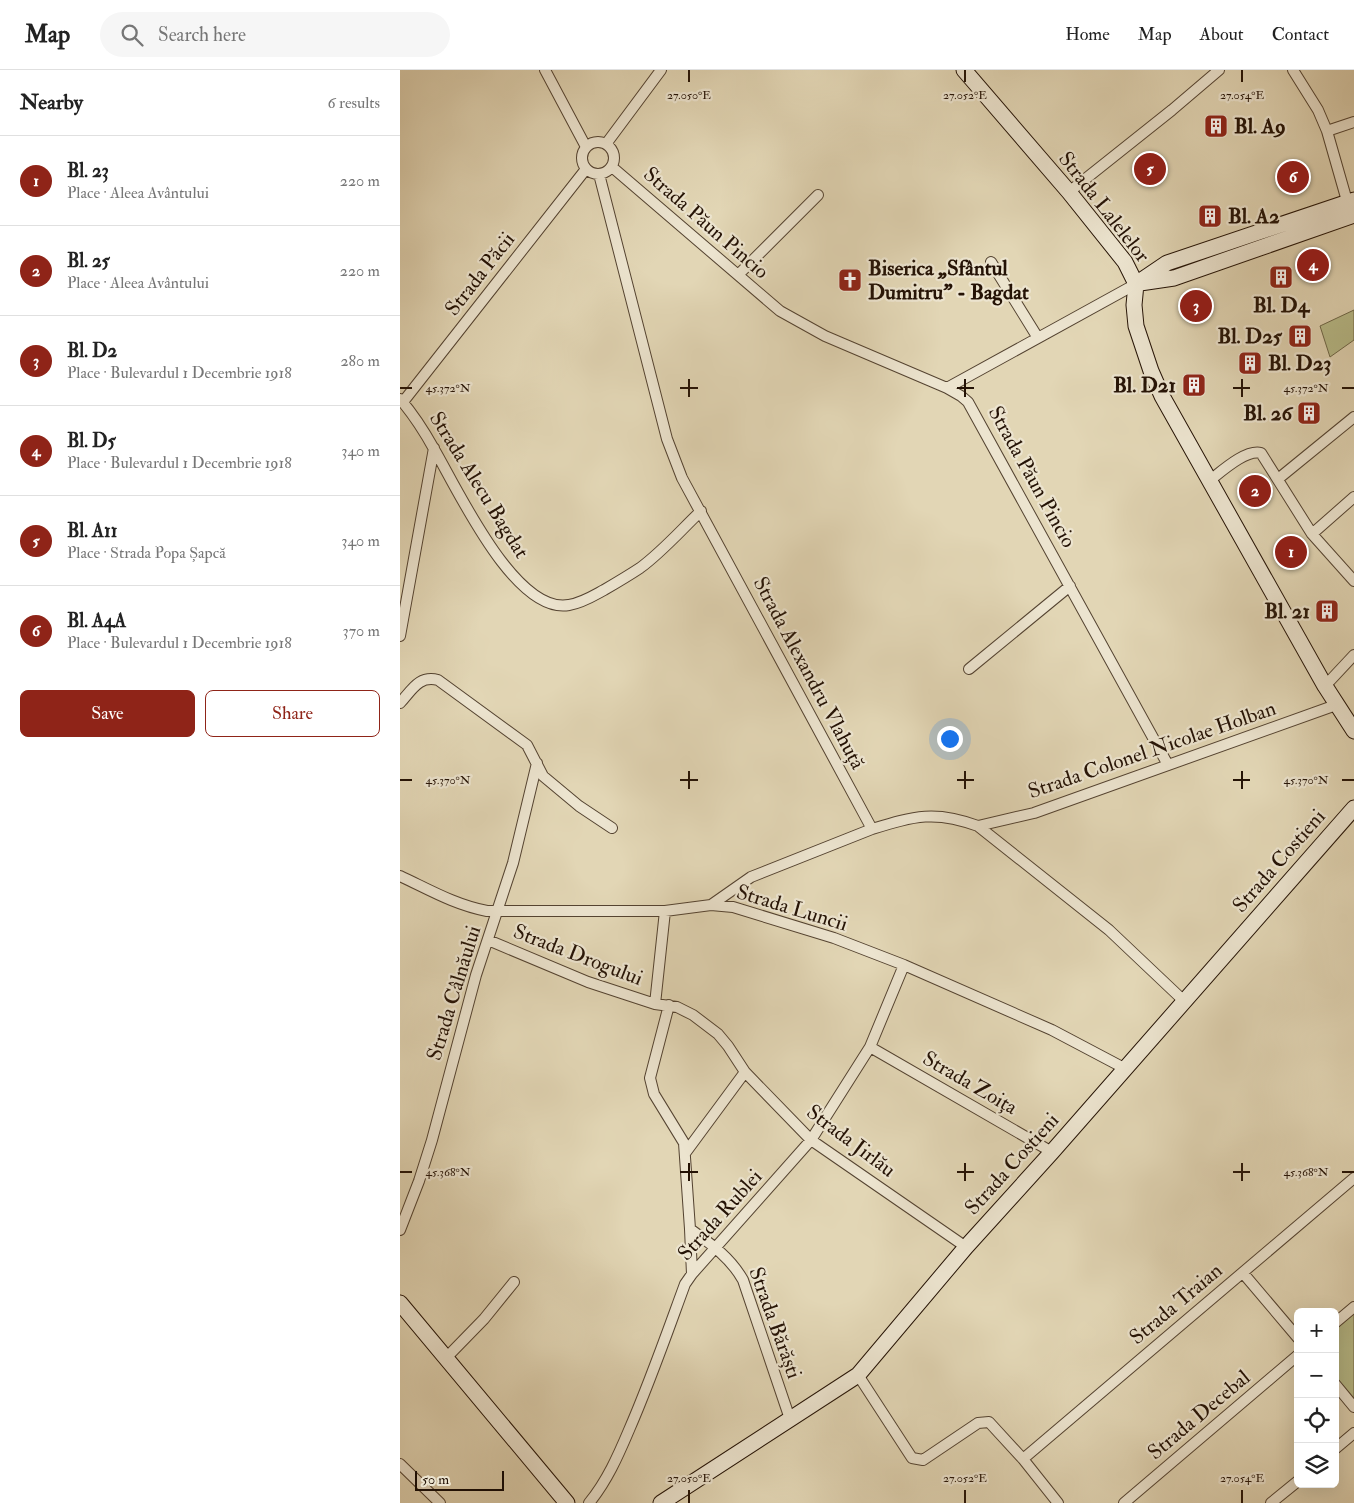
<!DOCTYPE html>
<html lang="en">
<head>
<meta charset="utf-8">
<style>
	:root { --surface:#fff; --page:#f6f6f6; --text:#222; --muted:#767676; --line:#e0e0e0; --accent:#8f2418 }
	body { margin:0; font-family:"IM FELL Double Pica",serif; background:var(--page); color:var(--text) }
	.controls { position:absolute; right:15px; bottom:15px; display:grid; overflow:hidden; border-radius:8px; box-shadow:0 5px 20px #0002 }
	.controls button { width:45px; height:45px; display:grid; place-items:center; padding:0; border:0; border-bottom:1px solid var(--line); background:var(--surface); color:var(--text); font:25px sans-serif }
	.scale { position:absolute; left:15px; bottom:12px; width:89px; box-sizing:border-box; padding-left:5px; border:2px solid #241205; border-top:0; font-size:14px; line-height:18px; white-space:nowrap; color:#241205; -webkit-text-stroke:4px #ece4cf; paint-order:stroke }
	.you { position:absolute; left:549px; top:668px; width:18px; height:18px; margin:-12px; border:4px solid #fff; border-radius:50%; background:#1a73e8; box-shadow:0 0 0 8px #1a73e833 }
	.badge { display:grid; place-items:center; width:32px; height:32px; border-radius:50%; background:var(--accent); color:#fff; font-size:16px; font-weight:700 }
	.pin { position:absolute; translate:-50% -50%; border:2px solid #fff; box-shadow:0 1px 5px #0006 }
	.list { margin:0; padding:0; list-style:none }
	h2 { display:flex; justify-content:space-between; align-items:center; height:65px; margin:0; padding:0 20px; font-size:21px }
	h2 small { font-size:16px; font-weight:400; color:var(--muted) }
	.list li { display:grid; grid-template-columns:32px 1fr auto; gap:15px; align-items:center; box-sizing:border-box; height:90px; padding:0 20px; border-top:1px solid var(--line) }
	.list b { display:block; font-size:19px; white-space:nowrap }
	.list p { margin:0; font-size:16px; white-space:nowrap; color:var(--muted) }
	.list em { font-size:16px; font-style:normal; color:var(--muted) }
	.actions { display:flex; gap:10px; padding:15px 20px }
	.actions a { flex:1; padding:11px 0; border:1px solid var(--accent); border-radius:8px; text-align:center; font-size:18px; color:var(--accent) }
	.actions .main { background:var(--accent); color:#fff }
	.icon { flex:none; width:28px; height:28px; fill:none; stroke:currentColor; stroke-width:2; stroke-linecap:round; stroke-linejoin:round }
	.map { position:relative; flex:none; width:954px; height:1433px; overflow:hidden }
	header { display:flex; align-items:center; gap:30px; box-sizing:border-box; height:70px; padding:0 25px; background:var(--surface); border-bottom:1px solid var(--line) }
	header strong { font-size:24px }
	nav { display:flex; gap:28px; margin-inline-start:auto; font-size:18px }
	.search { width:350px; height:45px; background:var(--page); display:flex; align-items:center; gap:12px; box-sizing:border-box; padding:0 18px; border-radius:28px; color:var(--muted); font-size:19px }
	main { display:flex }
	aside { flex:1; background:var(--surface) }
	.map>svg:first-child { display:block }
	.green { fill:#b8bc8a; stroke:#6e6748 }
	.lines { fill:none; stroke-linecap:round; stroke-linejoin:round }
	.street-casing { stroke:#544331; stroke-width:12 }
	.secondary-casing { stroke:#241205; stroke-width:17 }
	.street { stroke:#ece4cf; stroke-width:10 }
	.secondary { stroke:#ece4cf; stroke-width:15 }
	.ticks { fill:none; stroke:#241205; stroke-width:2 }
	.labels { text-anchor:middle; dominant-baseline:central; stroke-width:4.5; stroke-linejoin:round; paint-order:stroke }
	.poi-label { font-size:21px; font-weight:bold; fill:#241205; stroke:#ece4cf; text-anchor:start }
	.street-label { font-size:21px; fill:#241205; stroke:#ece4cf }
	.ticks-label { font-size:12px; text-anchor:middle; fill:#241205; stroke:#ece4cf; stroke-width:4.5; stroke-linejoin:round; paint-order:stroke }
</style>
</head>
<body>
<header>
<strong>Map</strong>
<div class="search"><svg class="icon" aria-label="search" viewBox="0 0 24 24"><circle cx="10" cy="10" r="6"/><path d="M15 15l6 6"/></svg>Search here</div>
<nav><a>Home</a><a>Map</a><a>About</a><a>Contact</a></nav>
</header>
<main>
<aside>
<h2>Nearby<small>6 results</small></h2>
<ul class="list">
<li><span class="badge">1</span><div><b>Bl. 23</b><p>Place · Aleea Avântului</p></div><em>220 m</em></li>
<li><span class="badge">2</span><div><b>Bl. 25</b><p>Place · Aleea Avântului</p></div><em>220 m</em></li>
<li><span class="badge">3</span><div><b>Bl. D2</b><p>Place · Bulevardul 1 Decembrie 1918</p></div><em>280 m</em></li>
<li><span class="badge">4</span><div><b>Bl. D5</b><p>Place · Bulevardul 1 Decembrie 1918</p></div><em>340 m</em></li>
<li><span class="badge">5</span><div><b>Bl. A11</b><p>Place · Strada Popa Șapcă</p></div><em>340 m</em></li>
<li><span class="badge">6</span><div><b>Bl. A4A</b><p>Place · Bulevardul 1 Decembrie 1918</p></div><em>370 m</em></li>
</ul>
<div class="actions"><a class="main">Save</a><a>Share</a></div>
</aside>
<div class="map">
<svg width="954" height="1433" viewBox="0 0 954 1433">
	<rect width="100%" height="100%" fill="#e2d6b5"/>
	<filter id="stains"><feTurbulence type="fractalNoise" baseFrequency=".004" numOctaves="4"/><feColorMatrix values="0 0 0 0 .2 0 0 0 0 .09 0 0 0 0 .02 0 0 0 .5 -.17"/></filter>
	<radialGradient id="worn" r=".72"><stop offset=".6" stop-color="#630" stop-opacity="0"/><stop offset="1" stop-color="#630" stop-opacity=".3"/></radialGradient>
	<path class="green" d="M954 240V270L930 287 920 256Z
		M954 1240V1336L935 1311V1256Z"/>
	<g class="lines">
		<g class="street-casing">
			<path id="street" d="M145 0 186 77
				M893 0 918 40 927 61 949 138
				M927 61 954 52
				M182 88a16 16 0 1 1 32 0a16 16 0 1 1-32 0Z
				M206 74 261 0
				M212 97 380 241 425 266 547 318 561 326 568 332 768 695
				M199 104 267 369 282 408 472 759C515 746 535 740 578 756L709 860 784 931
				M669 122 772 40 819 0
				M591 192 638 268
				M338 205 418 125
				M547 318 736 214
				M0 329C13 344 24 361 34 379 57 418 115 545 169 535 182 533 193 526 204 520 216 513 228 506 240 498 262 482 281 460 301 441
				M3 332 186 99
				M878 409 954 347
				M809 411C822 401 846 379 861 383L912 464 954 511
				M912 464 954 427
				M0 566 34 378
				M569 599 670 516
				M925 616 954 585
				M0 633C12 620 19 605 38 610L127 675 143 706 179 736 212 758
				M578 756 634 743 936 635
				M0 806C28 819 55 835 87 841H265L311 835 333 837 434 868 504 895 652 960 724 998
				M311 835 351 807 472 759
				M88 870 188 912 255 934 277 937 293 945 318 964 328 976 345 1002 411 1070 566 1177
				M255 934 265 841
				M269 935 250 1008 254 1024 284 1073 290 1159 292 1204
				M470 977 652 1082
				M286 1082 345 1002
				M290 1159C311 1174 330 1187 343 1210L390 1349
				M0 1160 19 1111 32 1070 76 905 113 793 137 693
				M843 1203 898 1268
				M935 1253 954 1237
				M46 1288 84 1249 114 1212
				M458 1305 512 1388 523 1390 578 1353 589 1352 623 1389 658 1433
				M935 1314 954 1337
				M935 1379 954 1363
				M623 1389 954 1108
				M0 1394 40 1433
				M189 1433C207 1411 218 1386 229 1360 250 1312 267 1263 285 1214L292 1204 411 1070 470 977 504 895
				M724 1433 898 1285
				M871 1433 898 1411"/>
		</g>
		<g class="secondary-casing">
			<path id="secondary" d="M564 0 669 122 725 192 736 214 734 235 736 256 751 301 762 326 925 616 954 661
				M740 213 774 208 954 145
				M736 214 767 193 954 130
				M0 1233 167 1433
				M261 1433 458 1305 566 1177 652 1082 954 738"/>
		</g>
		<use href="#street" class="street"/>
		<use href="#secondary" class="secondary"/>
	</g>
	<path class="ticks" d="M289 0V12M565 0V12M842 0V12M289 309V327M565 309V327M842 309V327M0 318H12M280 318H298M557 318H574M833 318H850M942 318H954M289 701V719M565 701V719M842 701V719M0 710H12M280 710H298M557 710H574M833 710H850M942 710H954M289 1093V1111M565 1093V1111M842 1093V1111M0 1102H12M280 1102H298M557 1102H574M833 1102H850M942 1102H954M289 1420V1433M565 1420V1433M842 1420V1433"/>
	<defs>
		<g id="building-square" transform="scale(1.25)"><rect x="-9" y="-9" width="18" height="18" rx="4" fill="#8f2418" stroke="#ece4cf"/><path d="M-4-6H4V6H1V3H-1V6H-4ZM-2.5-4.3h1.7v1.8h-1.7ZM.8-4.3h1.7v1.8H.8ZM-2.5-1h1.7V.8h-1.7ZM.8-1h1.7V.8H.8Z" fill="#fff"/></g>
		<g id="church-square" transform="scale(1.25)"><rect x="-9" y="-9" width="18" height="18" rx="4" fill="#8f2418" stroke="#ece4cf"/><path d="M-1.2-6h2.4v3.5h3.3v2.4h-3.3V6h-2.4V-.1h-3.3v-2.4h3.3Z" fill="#fff"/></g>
	</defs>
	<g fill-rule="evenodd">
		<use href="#building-square" x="816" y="56"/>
		<use href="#building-square" x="810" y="146"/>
		<use href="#building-square" x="881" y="207"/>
		<use href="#church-square" x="450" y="210"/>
		<use href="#building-square" x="900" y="266"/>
		<use href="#building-square" x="850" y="293"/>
		<use href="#building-square" x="794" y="315"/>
		<use href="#building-square" x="909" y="343"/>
		<use href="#building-square" x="927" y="541"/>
	</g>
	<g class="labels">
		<g class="poi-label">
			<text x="834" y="56">Bl. A9</text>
			<text x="828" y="146">Bl. A2</text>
			<text x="468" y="198">Biserica „Sfântul<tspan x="468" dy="24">Dumitru” - Bagdat</tspan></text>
			<text x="881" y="235" text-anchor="middle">Bl. D4</text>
			<text x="882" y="266" text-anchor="end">Bl. D25</text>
			<text x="868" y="293">Bl. D23</text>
			<text x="776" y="315" text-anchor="end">Bl. D21</text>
			<text x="892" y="343" text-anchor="end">Bl. 26</text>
			<text x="910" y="541" text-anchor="end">Bl. 21</text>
		</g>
		<g class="street-label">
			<text transform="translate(704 137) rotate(52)">Strada Lalelelor</text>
			<text transform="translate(306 153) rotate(41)">Strada Păun Pincio</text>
			<text transform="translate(80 204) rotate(-52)">Strada Păcii</text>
			<text transform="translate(632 407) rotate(61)">Strada Păun Pincio</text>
			<text transform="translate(79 415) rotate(58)">Strada Alecu Bagdat</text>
			<text transform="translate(409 603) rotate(62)">Strada Alexandru Vlahuță</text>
			<text transform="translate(752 680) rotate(-19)">Strada Colonel Nicolae Holban</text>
			<text transform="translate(879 791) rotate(-49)">Strada Costieni</text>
			<text transform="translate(392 838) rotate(17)">Strada Luncii</text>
			<text transform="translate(178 885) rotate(21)">Strada Drogului</text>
			<text transform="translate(54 923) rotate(-73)">Strada Câlnăului</text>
			<text transform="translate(570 1013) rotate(30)">Strada Zoița</text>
			<text transform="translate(451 1071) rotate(37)">Strada Jirlău</text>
			<text transform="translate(612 1094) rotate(-48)">Strada Costieni</text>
			<text transform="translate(320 1145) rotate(-48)">Strada Rublei</text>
			<text transform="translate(776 1234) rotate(-40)">Strada Traian</text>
			<text transform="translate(375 1253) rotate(70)">Strada Bărăști</text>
			<text transform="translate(799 1345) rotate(-40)">Strada Decebal</text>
		</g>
	</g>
	<g class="ticks-label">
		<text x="289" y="29">27.050°E</text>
		<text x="565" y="29">27.052°E</text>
		<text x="842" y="29">27.054°E</text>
		<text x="48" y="322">45.372°N</text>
		<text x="906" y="322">45.372°N</text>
		<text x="48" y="714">45.370°N</text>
		<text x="906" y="714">45.370°N</text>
		<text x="48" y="1106">45.368°N</text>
		<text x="906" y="1106">45.368°N</text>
		<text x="289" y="1412">27.050°E</text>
		<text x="565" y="1412">27.052°E</text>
		<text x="842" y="1412">27.054°E</text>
	</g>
	<rect width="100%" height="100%" filter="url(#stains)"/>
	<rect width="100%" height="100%" fill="url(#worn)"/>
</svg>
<div class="controls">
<button>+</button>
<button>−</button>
<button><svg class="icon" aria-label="locate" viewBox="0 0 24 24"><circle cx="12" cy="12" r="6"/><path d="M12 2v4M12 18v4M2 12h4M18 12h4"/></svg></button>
<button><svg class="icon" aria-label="layers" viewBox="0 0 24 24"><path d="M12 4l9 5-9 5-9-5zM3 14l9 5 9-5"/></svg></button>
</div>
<div class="scale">50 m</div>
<div class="you"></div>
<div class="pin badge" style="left:891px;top:482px">1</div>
<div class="pin badge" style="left:855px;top:421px">2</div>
<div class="pin badge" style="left:796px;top:236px">3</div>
<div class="pin badge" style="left:913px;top:195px">4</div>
<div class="pin badge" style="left:750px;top:99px">5</div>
<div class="pin badge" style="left:893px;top:107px">6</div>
</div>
</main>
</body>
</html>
